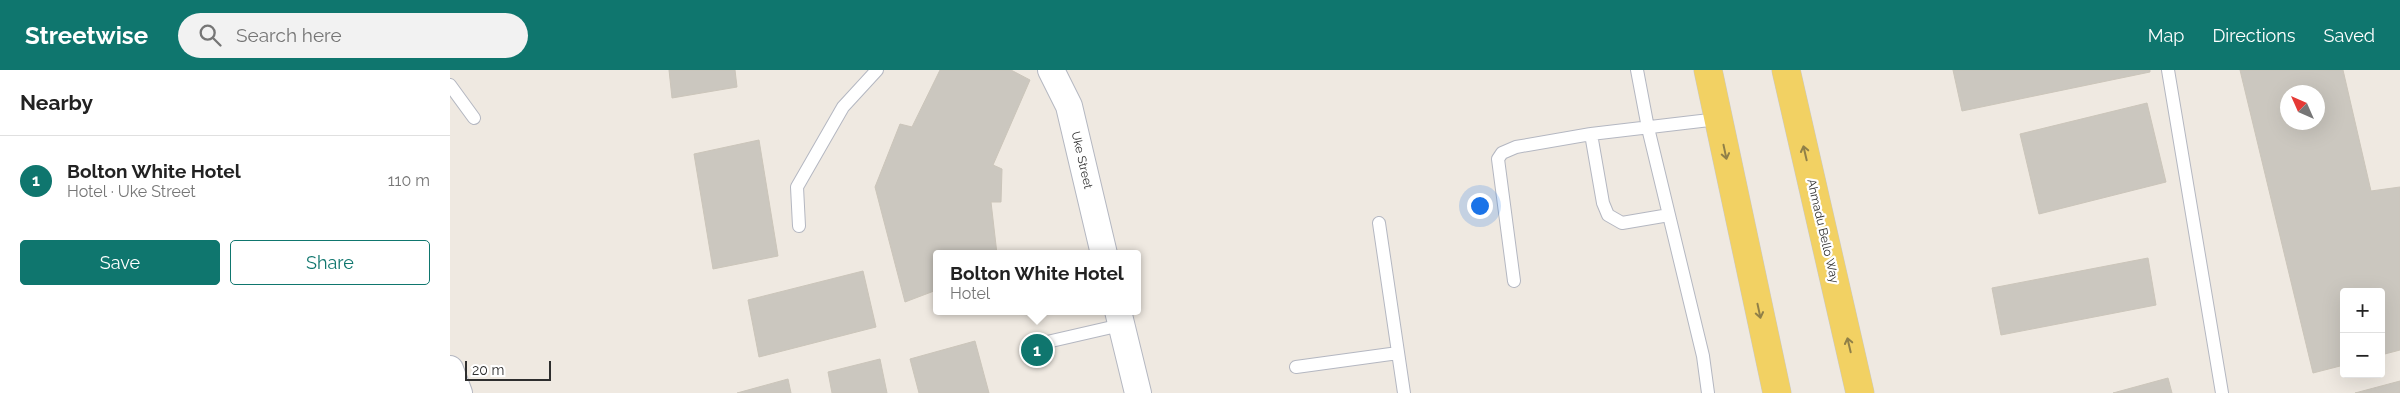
<!DOCTYPE html>
<html lang="en">
<head>
<meta charset="utf-8">
<style>
	:root { --surface:#fff; --page:#f2f2f2; --text:#222; --muted:#767676; --line:#e0e0e0; --accent:#0f766e }
	body { margin:0; font-family:Raleway,sans-serif; background:var(--page); color:var(--text) }
	.controls { position:absolute; right:15px; bottom:15px; display:grid; overflow:hidden; border-radius:5px; box-shadow:0 5px 20px #0002 }
	.controls button { width:45px; height:45px; display:grid; place-items:center; padding:0; border:0; border-bottom:1px solid var(--line); background:var(--surface); color:var(--text); font:25px sans-serif }
	.compass { position:absolute; left:1830px; top:15px; width:45px; height:45px; border-radius:50%; background:var(--surface); box-shadow:0 5px 20px #0002; rotate:315deg }
	.scale { position:absolute; left:15px; bottom:12px; width:86px; box-sizing:border-box; padding-left:5px; border:2px solid #2e2e2e; border-top:0; font-size:14px; line-height:18px; white-space:nowrap; color:#2e2e2e; -webkit-text-stroke:4px #fff; paint-order:stroke }
	.you { position:absolute; left:1029px; top:135px; width:18px; height:18px; margin:-12px; border:4px solid #fff; border-radius:50%; background:#1a73e8; box-shadow:0 0 0 8px #1a73e833 }
	.badge { display:grid; place-items:center; width:32px; height:32px; border-radius:50%; background:var(--accent); color:#fff; font-size:16px; font-weight:700 }
	.pin { position:absolute; translate:-50% -50%; border:2px solid #fff; box-shadow:0 1px 5px #0006 }
	.popup { position:absolute; left:483px; top:180px; width:208px; height:65px; box-sizing:border-box; display:grid; place-content:center; border-radius:5px; background:var(--surface); filter:drop-shadow(0 1px 4px #0005); font-size:16px; white-space:nowrap; color:var(--muted) }
	.popup b { font-size:19px; color:var(--text) }
	.popup::after { content:''; position:absolute; left:50%; top:100%; margin-left:-10px; border:10px solid transparent; border-top-color:var(--surface) }
	.list { margin:0; padding:0; list-style:none }
	h2 { display:flex; justify-content:space-between; align-items:center; height:65px; margin:0; padding:0 20px; font-size:21px }
	h2 small { font-size:16px; font-weight:400; color:var(--muted) }
	.list li { display:grid; grid-template-columns:32px 1fr auto; gap:15px; align-items:center; box-sizing:border-box; height:90px; padding:0 20px; border-top:1px solid var(--line) }
	.list b { display:block; font-size:19px; white-space:nowrap }
	.list p { margin:0; font-size:16px; white-space:nowrap; color:var(--muted) }
	.list em { font-size:16px; font-style:normal; color:var(--muted) }
	.actions { display:flex; gap:10px; padding:15px 20px }
	.actions a { flex:1; padding:11px 0; border:1px solid var(--accent); border-radius:5px; text-align:center; font-size:18px; color:var(--accent) }
	.actions .main { background:var(--accent); color:#fff }
	.icon { flex:none; width:28px; height:28px; fill:none; stroke:currentColor; stroke-width:2; stroke-linecap:round; stroke-linejoin:round }
	.map { position:relative; flex:none; width:1950px; height:323px; overflow:hidden }
	header { display:flex; align-items:center; gap:30px; box-sizing:border-box; height:70px; padding:0 25px; background:var(--accent); color:#fff }
	header strong { font-size:24px }
	nav { display:flex; gap:28px; margin-inline-start:auto; font-size:18px }
	.search { width:350px; height:45px; background:var(--page); display:flex; align-items:center; gap:12px; box-sizing:border-box; padding:0 18px; border-radius:28px; color:var(--muted); font-size:19px }
	main { display:flex }
	aside { flex:1; background:var(--surface) }
	.map>svg:first-child { display:block }
	.building { fill:#cbc7bf; stroke:#cbc5ba; fill-rule:evenodd }
	.lines { fill:none; stroke-linecap:round; stroke-linejoin:round }
	.lane-casing { stroke:#b4b7c1; stroke-width:14 }
	.street-casing { stroke:#b4b7c1; stroke-width:28 }
	.primary-casing { stroke:#c9c9c9; stroke-width:29 }
	.lane { stroke:#fff; stroke-width:12 }
	.street { stroke:#fff; stroke-width:26 }
	.primary { stroke:#f2d163; stroke-width:28 }
	.oneway { stroke:#908048 }
	.labels { text-anchor:middle; dominant-baseline:central; stroke-width:4.5; stroke-linejoin:round; paint-order:stroke }
	.street-label { font-size:12px; fill:#2e2e2e; stroke:#fff }
</style>
</head>
<body>
<header>
<strong>Streetwise</strong>
<div class="search"><svg class="icon" aria-label="search" viewBox="0 0 24 24"><circle cx="10" cy="10" r="6"/><path d="M15 15l6 6"/></svg>Search here</div>
<nav><a>Map</a><a>Directions</a><a>Saved</a></nav>
</header>
<main>
<aside>
<h2>Nearby<small></small></h2>
<ul class="list">
<li><span class="badge">1</span><div><b>Bolton White Hotel</b><p>Hotel · Uke Street</p></div><em>110 m</em></li>
</ul>
<div class="actions"><a class="main">Save</a><a>Share</a></div>
</aside>
<div class="map">
<svg width="1950" height="323" viewBox="0 0 1950 323">
	<rect width="100%" height="100%" fill="#efe9e1"/>
	<path class="building" d="M219 0H285L287 17 222 28Z
		M490 0H561L580 10 543 95 552 99 551 132H541L547 184H487V225L484 221 455 232 425 117 450 54 462 57Z
		M1503 0H1700V2L1512 41Z
		M1790 0H1893L1921 121 1950 117V280L1931 285V222H1894V295L1863 303ZM1838 22H1868V52H1838Z
		M1697 33 1716 112 1589 144 1570 64Z
		M309 70 328 186 263 199 244 84Z
		M1698 188 1706 235 1551 265 1542 218Z
		M413 201 426 257 309 287 298 230Z
		M525 271 539 323H469L460 289Z
		M430 289 437 323H382L378 302Z
		M1718 308 1722 323H1663Z
		M338 309 341 323H287Z
		M1950 311V323H1905Z"/>
	<g class="lines">
		<g class="lane-casing">
			<path id="lane" d="M1187 0 1198 58 1253 286 1258 323
				M1718 0 1772 323
				M0 15 24 48
				M1141 64 1153 133 1158 145 1172 153 1219 145
				M929 153 954 323
				M349 156 347 117 393 37 427 0
				M1064 211 1048 89 1052 83 1066 77 1141 64 1268 49
				M597 272 671 255
				M846 297 948 283"/>
		</g>
		<g class="street-casing">
			<path id="street" d="M601 0 619 36 654 184
				M668 241 688 323
				M0 299 9 323"/>
		</g>
		<g class="primary-casing">
			<path id="primary" d="M1258 0 1327 323
				M1336 0 1410 323"/>
		</g>
		<use href="#lane" class="lane"/>
		<use href="#street" class="street"/>
		<use href="#primary" class="primary"/>
	</g>
	<defs><path id="oneway-shaft" d="M-6 0H5M1.5-3L5.5 0L1.5 3" fill="none" stroke-width="1.6" stroke-linecap="round" stroke-linejoin="round" transform="scale(1.25)"/></defs>
	<g class="oneway">
		<use href="#oneway-shaft" transform="translate(1275 82) rotate(78)"/>
		<use href="#oneway-shaft" transform="translate(1355 83) rotate(-103)"/>
		<use href="#oneway-shaft" transform="translate(1309 241) rotate(78)"/>
		<use href="#oneway-shaft" transform="translate(1399 275) rotate(-103)"/>
	</g>
	<g class="labels">
		<g class="street-label">
			<text transform="translate(632 90) rotate(77)">Uke Street</text>
			<text transform="translate(1373 161) rotate(77)">Ahmadu Bello Way</text>
		</g>
	</g>
</svg>
<div class="controls">
<button>+</button>
<button>−</button>
</div>
<svg class="compass" viewBox="-18 -18 36 36"><path d="M0-13l5 13h-10z" fill="#e53935"/><path d="M0 13l5-13h-10z" fill="#767676"/></svg>
<div class="scale">20 m</div>
<div class="you"></div>
<div class="pin badge" style="left:587px;top:280px">1</div>
<div class="popup"><b>Bolton White Hotel</b>Hotel</div>
</div>
</main>
</body>
</html>
